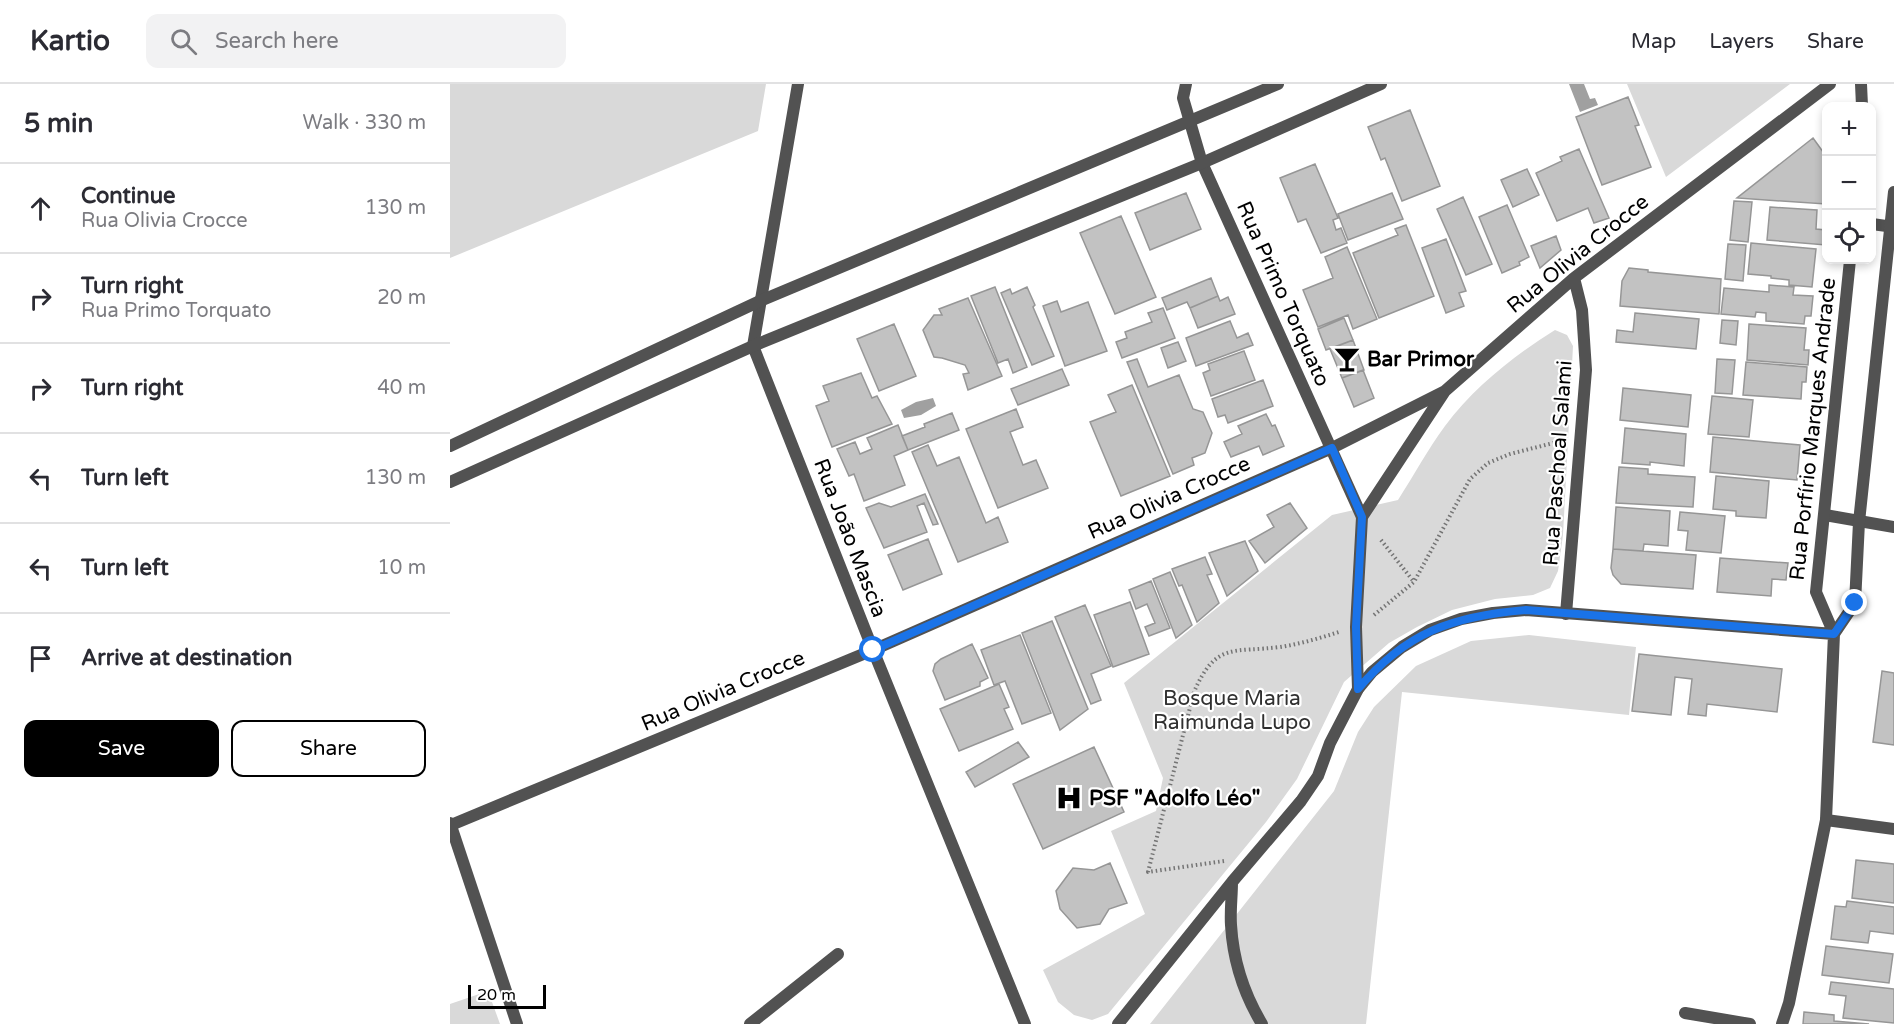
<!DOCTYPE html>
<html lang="en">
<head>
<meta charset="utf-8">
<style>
	:root { --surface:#fff; --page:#f2f2f3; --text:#2b2b33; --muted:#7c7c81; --line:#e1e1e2; --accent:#000 }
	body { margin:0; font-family:"Varela Round",sans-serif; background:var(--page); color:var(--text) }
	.controls { position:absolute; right:18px; top:18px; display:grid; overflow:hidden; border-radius:12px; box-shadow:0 3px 9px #0003 }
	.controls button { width:54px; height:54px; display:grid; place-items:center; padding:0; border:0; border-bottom:2px solid var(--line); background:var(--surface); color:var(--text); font:30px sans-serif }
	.scale { position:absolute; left:18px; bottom:15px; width:78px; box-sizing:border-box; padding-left:6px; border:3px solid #000; border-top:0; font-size:16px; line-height:21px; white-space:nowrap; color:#000; -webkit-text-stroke:4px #fff; paint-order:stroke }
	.stop { position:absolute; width:18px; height:18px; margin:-14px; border:4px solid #1a73e8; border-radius:50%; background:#fff }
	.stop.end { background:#1a73e8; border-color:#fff; box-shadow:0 2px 6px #0008 }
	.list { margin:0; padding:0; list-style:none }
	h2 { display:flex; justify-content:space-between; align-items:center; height:78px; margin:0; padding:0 24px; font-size:26px }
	h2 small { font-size:20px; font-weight:400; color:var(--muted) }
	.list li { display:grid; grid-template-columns:39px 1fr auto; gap:18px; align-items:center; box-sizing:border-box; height:90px; padding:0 24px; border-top:2px solid var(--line) }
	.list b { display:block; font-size:22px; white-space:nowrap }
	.list p { margin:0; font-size:20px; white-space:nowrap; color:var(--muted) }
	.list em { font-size:20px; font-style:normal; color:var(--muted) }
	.actions { display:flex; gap:12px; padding:18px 24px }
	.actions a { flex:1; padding:14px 0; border:2px solid var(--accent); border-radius:12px; text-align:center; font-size:21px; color:var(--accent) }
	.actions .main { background:var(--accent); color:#fff }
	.icon { flex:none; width:33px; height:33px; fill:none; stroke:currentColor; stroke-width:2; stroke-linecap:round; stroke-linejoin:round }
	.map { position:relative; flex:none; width:1444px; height:940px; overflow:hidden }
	header { display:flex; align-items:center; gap:36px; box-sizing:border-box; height:84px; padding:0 30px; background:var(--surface); border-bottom:2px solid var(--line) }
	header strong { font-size:28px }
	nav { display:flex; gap:33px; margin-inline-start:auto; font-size:21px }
	.search { width:420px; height:54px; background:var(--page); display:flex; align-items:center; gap:15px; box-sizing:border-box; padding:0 21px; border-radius:12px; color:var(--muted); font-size:22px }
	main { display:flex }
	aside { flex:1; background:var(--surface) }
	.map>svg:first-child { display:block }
	.green { fill:#d9d9d9 }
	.water { fill:#a0a0a0 }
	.building { fill:#c2c2c2; stroke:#969696; stroke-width:1.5 }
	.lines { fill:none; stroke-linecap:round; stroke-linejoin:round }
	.path { stroke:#747474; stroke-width:4; stroke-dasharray:1.5 3; stroke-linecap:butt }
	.service { stroke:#525252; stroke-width:12 }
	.minor { stroke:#525252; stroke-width:12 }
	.tertiary { stroke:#525252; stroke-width:12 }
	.route { stroke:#1a73e8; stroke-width:8 }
	.labels { text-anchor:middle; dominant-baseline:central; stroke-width:4.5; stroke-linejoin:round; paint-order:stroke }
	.street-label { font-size:21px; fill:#000; stroke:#fff }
	.poi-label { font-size:21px; font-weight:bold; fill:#000; stroke:#fff; text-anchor:start }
	.park-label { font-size:21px; fill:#303030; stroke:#fff }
</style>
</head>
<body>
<header>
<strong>Kartio</strong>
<div class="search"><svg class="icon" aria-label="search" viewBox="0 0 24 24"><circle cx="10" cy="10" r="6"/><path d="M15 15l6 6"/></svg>Search here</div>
<nav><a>Map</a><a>Layers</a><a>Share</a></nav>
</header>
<main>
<aside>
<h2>5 min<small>Walk · 330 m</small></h2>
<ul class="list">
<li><svg class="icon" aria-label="ahead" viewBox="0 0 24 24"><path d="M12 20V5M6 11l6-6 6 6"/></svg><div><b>Continue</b><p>Rua Olivia Crocce</p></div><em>130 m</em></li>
<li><svg class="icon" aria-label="right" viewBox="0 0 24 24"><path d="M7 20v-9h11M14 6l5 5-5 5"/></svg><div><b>Turn right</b><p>Rua Primo Torquato</p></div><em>20 m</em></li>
<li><svg class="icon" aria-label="right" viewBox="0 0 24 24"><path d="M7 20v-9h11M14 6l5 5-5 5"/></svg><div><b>Turn right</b></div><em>40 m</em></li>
<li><svg class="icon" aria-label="left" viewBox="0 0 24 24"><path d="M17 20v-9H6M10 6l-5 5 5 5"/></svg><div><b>Turn left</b></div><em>130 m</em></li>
<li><svg class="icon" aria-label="left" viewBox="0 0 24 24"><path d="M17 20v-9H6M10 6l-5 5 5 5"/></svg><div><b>Turn left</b></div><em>10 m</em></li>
<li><svg class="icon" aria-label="arrive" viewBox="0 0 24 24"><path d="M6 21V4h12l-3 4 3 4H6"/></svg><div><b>Arrive at destination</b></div></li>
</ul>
<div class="actions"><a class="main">Save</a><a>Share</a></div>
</aside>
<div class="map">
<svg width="1444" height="940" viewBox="0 0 1444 940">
	<rect width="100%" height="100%" fill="#fff"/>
	<path class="green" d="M0 0H316L308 47 0 174Z
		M1177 0H1340L1216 93Z
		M1105 246 1117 251 1123 262 1113 451 1108 487 1100 504 1083 511 1045 515 1002 526 967 543 939 559 894 598 847 695 816 738 658 930 642 936 624 931 608 918 593 886 695 830 661 747 706 727 713 694 674 599 882 431 948 416C964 391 978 365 995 342 1024 303 1065 271 1105 246Z
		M1079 551 1186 563 1179 631 952 608 916 940H700L884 707 908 648 924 623 966 582 1021 557Z
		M38 907 50 940H0V920Z"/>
	<path class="water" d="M1119 0H1134L1140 15 1145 14 1148 21 1130 28Z
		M483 314 486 322 471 331 454 334 451 326 466 318Z"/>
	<path class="building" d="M1178 13 1189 41 1185 42 1201 83 1152 101 1126 33Z
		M960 26 990 102 952 117 935 74 931 76 918 43Z
		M1363 54 1376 72V120L1287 114Z
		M1129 65 1159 134 1144 139 1138 124 1107 137 1086 89 1112 77 1110 73Z
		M865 80 888 134 883 136 886 146 891 144 897 159 871 169 856 135 848 138 830 94Z
		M1077 85 1089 111 1063 123 1051 96Z
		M736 109 751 145 700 166 685 129Z
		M942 109 953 135 898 156 888 130Z
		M1013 113 1042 180 1016 191 987 125Z
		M1284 117 1302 118 1298 158 1280 156Z
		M1057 121 1079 173 1069 178 1070 181 1052 189 1029 133Z
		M1320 123 1367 126 1366 145 1376 146V161L1317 156Z
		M671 132 706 213 665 230 630 149Z
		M956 141 984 212 929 234 903 169 948 151 945 145Z
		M1106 152 1111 166 1090 184 1081 162Z
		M996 155 1016 207 1009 209 1014 222 996 229 972 164Z
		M1301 159 1366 165 1362 203 1339 201V196L1321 194V192L1298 190Z
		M1278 160 1296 161 1293 197 1275 195Z
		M897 163 927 235 903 245 898 231 868 243 853 206 883 194 875 173Z
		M1179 184 1198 186V188L1271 195 1269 230 1170 222 1172 197Z
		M761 194 768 212 740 224 737 218 717 226 712 214Z
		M1319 201 1344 203 1343 211 1363 212 1361 232H1355L1354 240 1316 237V229L1306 228 1305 233 1271 230 1274 204 1319 208Z
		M545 203 577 283 563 289 558 275 548 279 521 212Z
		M577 203 585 221 583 223 604 272 582 281 551 209 560 205 562 210Z
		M768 212 770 217 778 213 785 230 748 244 740 224Z
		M518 214 552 292 518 306 513 290 519 289 515 281 492 274 484 273 473 246 484 231H492L489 225Z
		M607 217 611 228 638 218 657 267 615 282 593 222Z
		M713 224 725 254 672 274 666 258 677 254 675 248 702 238 698 229Z
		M1185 229 1249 235 1246 265 1166 258 1167 246 1183 248Z
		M894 234 903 256 876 266 868 245Z
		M1272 236 1288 237 1286 261 1270 259Z
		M780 237 787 254 798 249 803 261 746 282 736 254Z
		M444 240 466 292 429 307 407 255Z
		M1299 240 1356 244 1354 266H1359L1358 281 1297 276Z
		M903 256 914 286 892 294 880 265Z
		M728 258 736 277 718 284 711 264Z
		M794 267 805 296 761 312 753 289 760 286 758 280Z
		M687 275 698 303 729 291 743 325 753 328 762 349 755 369 742 374 744 381 723 390 677 278Z
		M1267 275 1285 276 1282 310 1265 309Z
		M1296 278 1357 283 1356 298H1352L1351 315 1293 311Z
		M612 285 619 301 568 321 561 305Z
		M913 286 924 314 904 323 892 294Z
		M411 289 422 314 427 312 442 340 382 363 366 322 379 317 373 302Z
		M813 296 823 322 778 339 775 331 768 333 762 315Z
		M682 301 720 392 671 412 640 338 666 328 658 311Z
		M1173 304 1241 311 1238 343 1170 336Z
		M1262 312 1303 316 1299 353 1258 350Z
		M566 325 573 343 560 348 573 381 586 376 598 404 548 424 516 345Z
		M502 329 509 346 458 366 452 352 475 343 474 340Z
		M816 330 822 342 825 341 834 362 813 371 809 362 781 373 774 358 792 350 788 342Z
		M448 341 458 366 444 372 455 401 414 417 404 390 399 392 387 365 405 358 410 370 422 365 417 354Z
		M1175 344 1236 350 1234 382 1200 378V381L1172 379Z
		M1263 353 1350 361 1347 396 1260 388Z
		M478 361 487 382 509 373 536 439 548 433 558 458 508 478 462 368Z
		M1169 383 1198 385V390L1245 393 1243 423 1166 419Z
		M1266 392 1319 397 1316 434 1286 432V427L1263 425Z
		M475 410 488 440 483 441 474 419 467 422 477 448 434 464 416 424 429 419 441 423Z
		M840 419 857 444 815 479 799 457 824 443 817 431Z
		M1166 423 1220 427 1218 462 1194 460 1193 467 1163 465Z
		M1230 428 1275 432 1271 469 1236 466 1238 447 1228 446Z
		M478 455 492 490 453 506 438 471Z
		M795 457 808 487 777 512 759 469Z
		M1163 465 1246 471 1243 505 1171 500 1163 491 1161 484Z
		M755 473 762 490 757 491 769 519 747 538 732 501 729 502 722 485Z
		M1270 474 1338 479 1336 496 1322 495 1321 512 1267 508Z
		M720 488 742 541 726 554 703 495Z
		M701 497 720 544 699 552 695 543 705 539 697 520 686 525 679 506Z
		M680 518 699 570 663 583 644 531Z
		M635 521 661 582 641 590 651 616 641 620 605 533Z
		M602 537 638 625 610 646 572 549Z
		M570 551 601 629 572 640 555 597 544 601 531 566Z
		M522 560 538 594 530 598V602L495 616 483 587 485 580 491 575Z
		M1189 570 1332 585 1327 628 1257 620 1256 632 1238 630 1242 595 1225 593 1221 631 1182 627Z
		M1432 587 1444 589V661L1423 658Z
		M549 600 559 623 554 625 563 645 509 667 490 625Z
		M568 658 579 673 525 703 516 688Z
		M644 663 674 728 593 765 563 700Z
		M1406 776 1444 780V819L1402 814Z
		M660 779 677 819 659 825 650 840 627 844 610 825 606 807 623 784 644 786Z
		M1397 817 1444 823V850L1420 847 1418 859 1381 855 1385 822 1396 823Z
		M1376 862 1443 870 1439 899 1372 891Z
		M1381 898 1444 905V939L1393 934 1396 912 1379 910Z
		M1354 928 1384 931V937L1419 940H1353Z"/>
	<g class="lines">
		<path class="path" d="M931 456 964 498
			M924 531 964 498 1020 395 1038 379 1060 370 1111 357
			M774 777 698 788 744 608C766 557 784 569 830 563 850 560 870 554 889 548"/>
		<path class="service" d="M1235 929 1300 940"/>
		<path class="minor" d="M348 0 303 262 423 566 575 940
			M736 0 733 14 752 79 912 433
			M1422 140 1444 143
			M1375 431 1444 443
			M1116 530 1136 286 1132 226 1124 194
			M908 605 906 543 912 433 995 307
			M1376 736 1444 745
			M0 739 67 940
			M1 741 423 566 882 364 995 307 1124 194 1380 0
			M300 940 388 870"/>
		<path class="tertiary" d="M1411 0 1412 22
			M0 362 310 217 828 0
			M0 398 303 262 752 79 931 0
			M1384 550 1405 519 1409 438 1444 108
			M782 798C782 812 780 827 781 841 783 875 794 910 812 940
			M668 940 782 798 851 717 868 692 880 659 908 605 922 588 952 563 980 546 1011 535 1043 529 1076 526 1384 550
			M1332 940 1339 919 1376 736 1384 550 1366 508 1400 176"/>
	</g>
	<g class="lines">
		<path class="route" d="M423 566 882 364 912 433 906 543 908 605C956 548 1003 532 1076 526L1384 550 1405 519"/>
	</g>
	<defs>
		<g id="bar-bare" transform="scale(2.07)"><path d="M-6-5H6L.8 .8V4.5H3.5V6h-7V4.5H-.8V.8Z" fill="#000" stroke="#fff" stroke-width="2.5" paint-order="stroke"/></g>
		<g id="hospital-bare" transform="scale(2.07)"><path d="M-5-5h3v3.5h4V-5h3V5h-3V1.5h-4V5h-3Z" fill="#000" stroke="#fff" stroke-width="2.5" paint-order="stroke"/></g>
	</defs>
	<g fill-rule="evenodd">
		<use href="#bar-bare" x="897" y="275"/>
		<use href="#hospital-bare" x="619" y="714"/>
	</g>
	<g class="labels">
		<g class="street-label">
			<text transform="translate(1128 170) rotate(-39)">Rua Olivia Crocce</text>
			<text transform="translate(833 210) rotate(66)">Rua Primo Torquato</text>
			<text transform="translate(1363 345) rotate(-84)">Rua Porfírio Marques Andrade</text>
			<text transform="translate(1108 379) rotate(-86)">Rua Paschoal Salami</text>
			<text transform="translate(719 414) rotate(-24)">Rua Olivia Crocce</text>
			<text transform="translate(400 454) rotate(69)">Rua João Mascia</text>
			<text transform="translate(273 607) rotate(-23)">Rua Olivia Crocce</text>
		</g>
		<g class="poi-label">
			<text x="917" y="275">Bar Primor</text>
			<text x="639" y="714">PSF "Adolfo Léo"</text>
		</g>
		<g class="park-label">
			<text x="782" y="614">Bosque Maria<tspan x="782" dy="24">Raimunda Lupo</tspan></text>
		</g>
	</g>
</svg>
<div class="controls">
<button>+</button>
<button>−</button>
<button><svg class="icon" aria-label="locate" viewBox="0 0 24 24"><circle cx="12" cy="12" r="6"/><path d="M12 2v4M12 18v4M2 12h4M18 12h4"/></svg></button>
</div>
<div class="scale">20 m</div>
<div class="stop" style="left:423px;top:566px"></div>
<div class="stop end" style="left:1405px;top:519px"></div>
</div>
</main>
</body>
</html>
